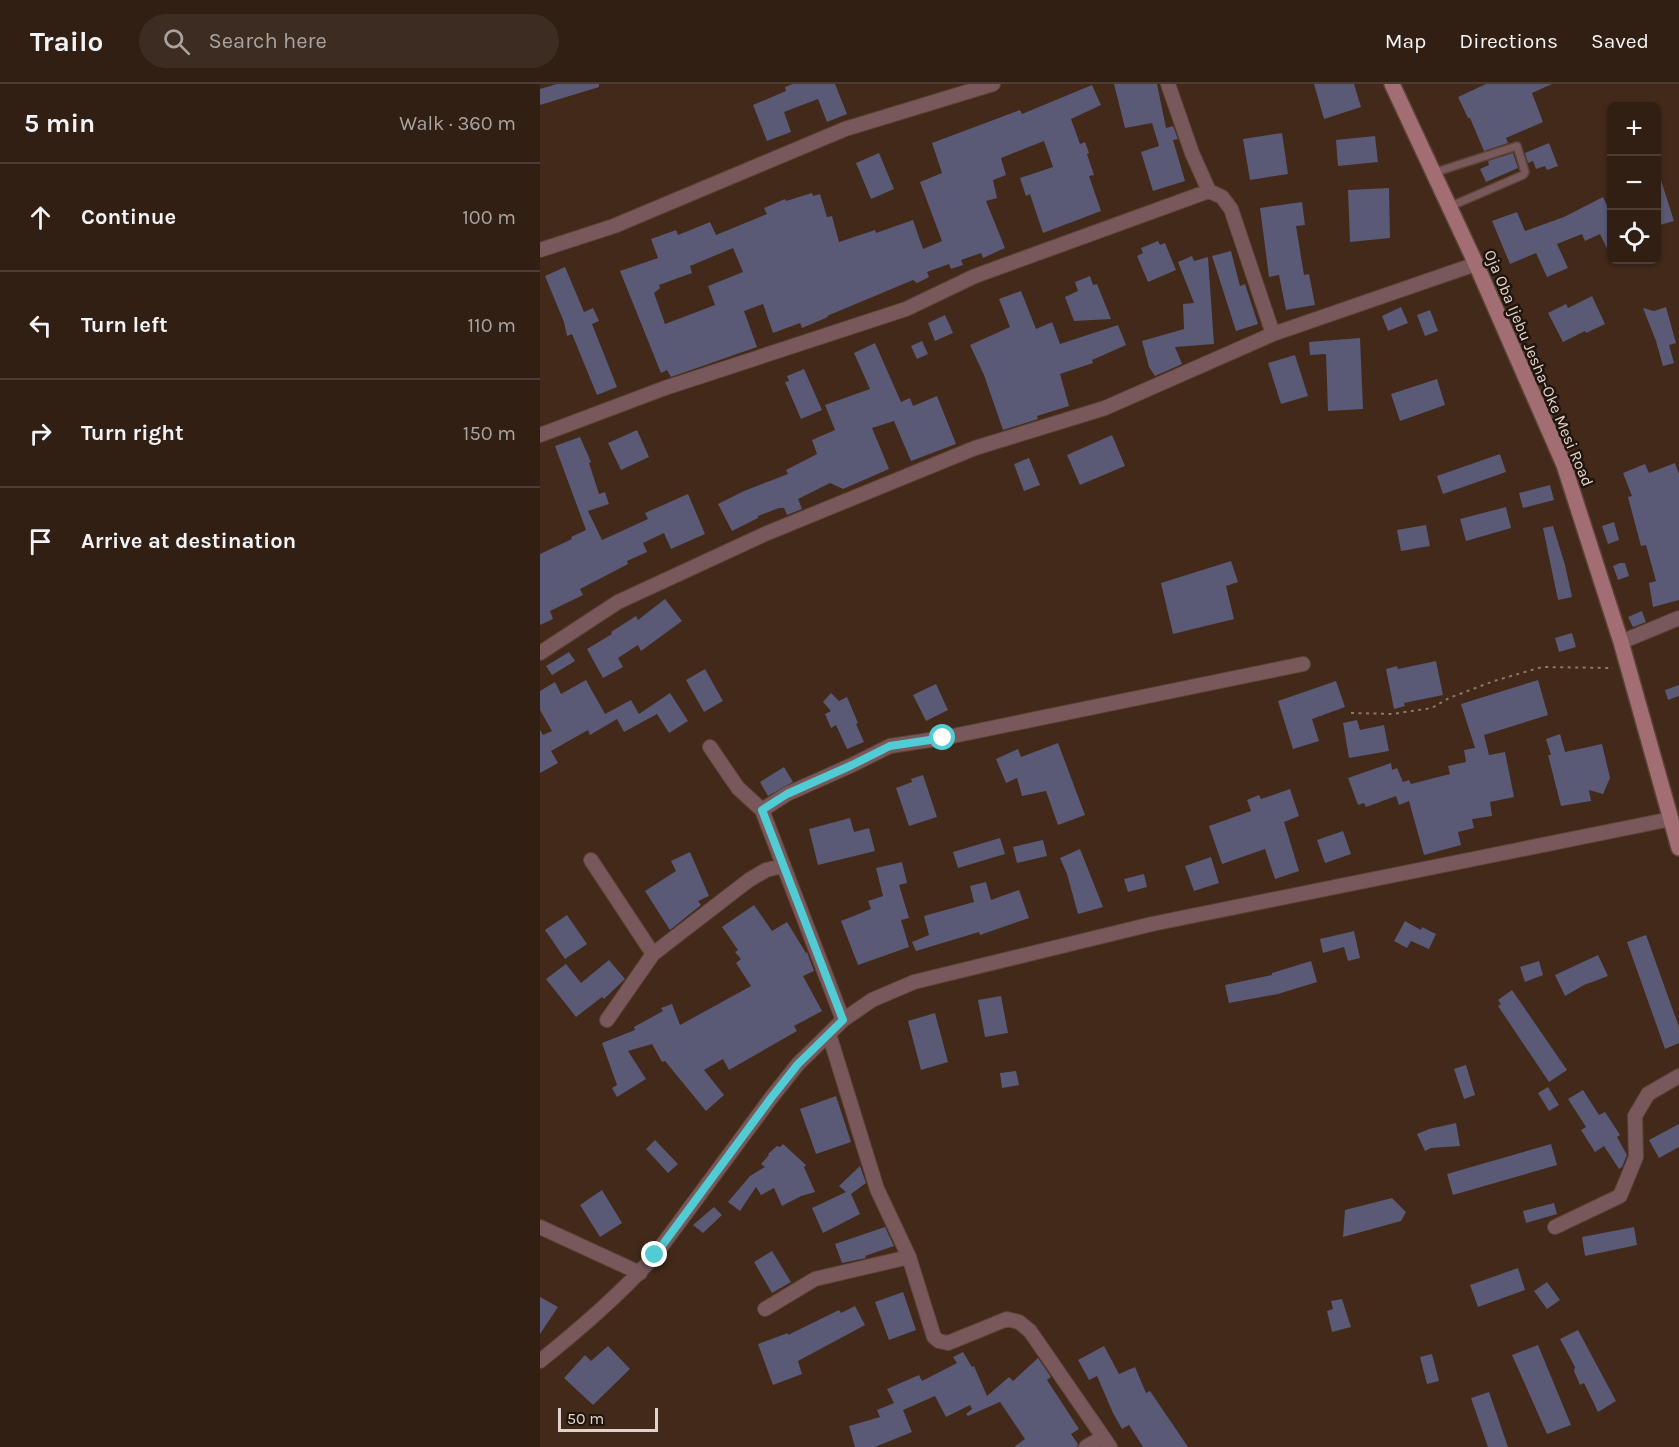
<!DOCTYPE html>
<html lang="en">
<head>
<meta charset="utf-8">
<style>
	:root { --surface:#321f14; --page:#3d2c22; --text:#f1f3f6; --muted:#a8a2a0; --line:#4d3d34 }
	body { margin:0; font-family:Karla,sans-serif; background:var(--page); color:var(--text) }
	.controls { position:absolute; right:18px; top:18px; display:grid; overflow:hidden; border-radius:9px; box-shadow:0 2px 4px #0004 }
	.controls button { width:54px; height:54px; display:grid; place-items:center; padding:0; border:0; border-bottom:2px solid var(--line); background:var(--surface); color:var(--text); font:30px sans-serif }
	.scale { position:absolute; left:18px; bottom:15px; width:100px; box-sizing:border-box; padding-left:6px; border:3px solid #e3d2c9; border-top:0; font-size:16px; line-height:21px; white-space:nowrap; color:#e3d2c9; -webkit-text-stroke:4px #20150e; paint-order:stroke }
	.stop { position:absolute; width:18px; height:18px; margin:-14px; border:4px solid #51ccd4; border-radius:50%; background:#fff }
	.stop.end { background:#51ccd4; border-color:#fff; box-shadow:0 2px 6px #0008 }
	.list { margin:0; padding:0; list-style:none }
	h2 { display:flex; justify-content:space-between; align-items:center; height:78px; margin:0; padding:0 24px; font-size:26px }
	h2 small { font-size:20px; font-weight:400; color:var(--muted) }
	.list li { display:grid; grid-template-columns:39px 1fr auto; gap:18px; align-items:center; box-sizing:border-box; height:108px; padding:0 24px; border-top:2px solid var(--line) }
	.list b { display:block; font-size:22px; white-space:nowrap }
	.list em { font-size:20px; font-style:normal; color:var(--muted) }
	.icon { flex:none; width:33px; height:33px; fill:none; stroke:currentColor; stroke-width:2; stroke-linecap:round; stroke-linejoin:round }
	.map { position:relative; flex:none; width:1139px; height:1363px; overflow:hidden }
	header { display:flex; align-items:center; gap:36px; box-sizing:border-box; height:84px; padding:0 30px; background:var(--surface); border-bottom:2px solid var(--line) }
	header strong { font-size:28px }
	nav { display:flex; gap:33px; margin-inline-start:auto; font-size:21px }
	.search { width:420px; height:54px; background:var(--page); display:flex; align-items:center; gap:15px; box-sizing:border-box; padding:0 21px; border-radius:33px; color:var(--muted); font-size:22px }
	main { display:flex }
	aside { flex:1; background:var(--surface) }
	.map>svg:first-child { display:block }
	.building { fill:#5a5976; fill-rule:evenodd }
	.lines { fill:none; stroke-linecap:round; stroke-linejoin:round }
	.lane-casing { stroke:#5c4436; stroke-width:10 }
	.street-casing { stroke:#5c4436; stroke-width:16 }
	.secondary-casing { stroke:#5c4436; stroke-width:18 }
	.path { stroke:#8d786c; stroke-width:2; stroke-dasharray:3 4.5; stroke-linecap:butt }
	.lane { stroke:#79585b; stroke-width:7 }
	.street { stroke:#79585b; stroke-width:14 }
	.secondary { stroke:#a26e73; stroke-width:15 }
	.route { stroke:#51ccd4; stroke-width:8 }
	.labels { text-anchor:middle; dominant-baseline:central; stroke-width:5; stroke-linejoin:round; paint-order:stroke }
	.street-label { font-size:16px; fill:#e3d2c9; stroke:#20150e }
</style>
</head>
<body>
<header>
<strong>Trailo</strong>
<div class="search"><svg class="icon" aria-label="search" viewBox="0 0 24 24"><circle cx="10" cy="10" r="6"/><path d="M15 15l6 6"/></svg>Search here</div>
<nav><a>Map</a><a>Directions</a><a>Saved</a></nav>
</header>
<main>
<aside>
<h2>5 min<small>Walk · 360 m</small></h2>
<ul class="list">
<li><svg class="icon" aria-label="ahead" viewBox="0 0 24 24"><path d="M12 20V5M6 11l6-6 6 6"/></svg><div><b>Continue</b></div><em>100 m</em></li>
<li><svg class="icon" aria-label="left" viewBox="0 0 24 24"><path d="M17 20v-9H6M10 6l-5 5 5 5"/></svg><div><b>Turn left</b></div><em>110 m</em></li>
<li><svg class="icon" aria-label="right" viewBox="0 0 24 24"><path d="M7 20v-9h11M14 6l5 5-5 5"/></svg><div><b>Turn right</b></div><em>150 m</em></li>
<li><svg class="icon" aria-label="arrive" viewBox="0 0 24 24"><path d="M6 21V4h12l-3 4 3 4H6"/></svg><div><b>Arrive at destination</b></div></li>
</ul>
</aside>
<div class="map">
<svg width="1139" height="1363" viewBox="0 0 1139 1363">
	<rect width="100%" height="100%" fill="#42291a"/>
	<path class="building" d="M17 0H59V3L0 21V5Z
		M253 0H295L307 30 287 38 278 15 244 28 251 48 227 57 213 21 246 7 245 3Z
		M574 0H617L626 44 633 42 638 55 633 56 645 97 613 107 601 68 619 62 612 39 585 44Z
		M774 0H814L821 23 784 35Z
		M946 0H1012L992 9 1003 38 966 54 968 59 944 67 930 34H928L918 13Z
		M552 1 561 21 531 35 540 60 545 58 549 69 547 70 554 91 549 92 561 127 503 149 490 110 486 112 480 94 513 83 504 57 461 74 466 91 453 96 457 114 446 117 465 164 443 174 441 169 421 176 423 181 411 185 409 180 387 188 389 193 377 199 373 196 287 232 288 233 262 244 260 239 233 249 223 220 204 227 217 263 131 293 127 286 121 289 80 187 118 174 111 155 136 146 138 151 170 138 176 151 227 130 224 124 245 115 246 117 272 109 273 112 280 110 287 133 292 132 299 158 335 146 336 149 373 136 383 165 402 157 380 98 402 89 392 59 480 26 482 30ZM193 164 203 188 168 202 175 221 125 240 114 209 120 204 119 201 152 189 150 182Z
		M742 49 748 90 710 96 703 55Z
		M835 52 838 78 798 82 796 56Z
		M1009 59 1018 82 1007 86 1005 82 996 85 993 77 988 79 985 69Z
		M339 69 354 105 331 115 316 79Z
		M973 69 978 84 946 98 940 85 949 81 948 77Z
		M1119 90 1134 137 1120 141 1116 130V91Z
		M849 104 850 154 810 158 808 106Z
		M1063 113 1071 130V173L1060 150 1045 157 1042 150 1017 160 1028 184 1007 193 996 169 970 180 952 137 977 128 985 147 1024 133Z
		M762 118 765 141 756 142 764 191 769 190 775 221 746 226 739 191 729 193 720 124Z
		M618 157 620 161 625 159 636 186 608 198 597 172 603 169 601 164Z
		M691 167 700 202 705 200 718 240 696 247 672 172Z
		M652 172 654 177 668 173 674 260 635 263 642 280 615 292 609 283 602 257 644 245 643 220 654 219 638 178Z
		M25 183 44 228 53 224 59 237 52 240 77 303 57 311 32 250 27 252 24 238 5 192Z
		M550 192 553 201 557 200 571 235 534 237 525 213 538 207 535 198Z
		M481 207 496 245 512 238 520 260 578 241 586 261 552 276 553 279 520 290 529 322 497 332 498 335 463 346 444 291 430 261 470 243 459 215Z
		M1052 212 1065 240 1046 249 1045 247 1023 258 1008 229 1026 220 1028 224Z
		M861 223 868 239 848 247 842 232Z
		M1126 223 1136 259 1129 261 1134 279 1123 282 1116 257 1103 224 1114 227Z
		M890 226 898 247 885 252 877 231Z
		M405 231 413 249 395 257 388 239Z
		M820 254 823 325 788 327 786 270 770 271 769 258Z
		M382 257 388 270 377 275 371 262Z
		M335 259 361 318 370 314 373 322 397 312 416 360 371 377 354 337 332 344 349 385 303 405 290 399 258 415 262 425 247 431 244 424H239L218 432V434L192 447 178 420 204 407 248 390 246 386 277 370 272 356 295 346 285 321 330 305 314 269Z
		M755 271 768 312 741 320 728 279Z
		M264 285 282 326 261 335 245 298 249 297 247 292Z
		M897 295 905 321 860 337 851 310Z
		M97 346 109 373 81 386 68 359Z
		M572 351 585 382 540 401 527 371Z
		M40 353 51 378 49 379 59 410 65 408 69 420 48 427 62 456 108 435 105 429 148 410 165 450 131 465 124 449 103 459 107 468 87 477 88 480 40 505 43 511 10 527 13 535 0 541V470L32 455 31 453 46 446 15 362Z
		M960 370 966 388 903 410 897 392Z
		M489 374 500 401 484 407 474 380Z
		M1135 379 1139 390V516L1113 523 1109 499 1116 497 1106 461 1101 462 1088 413 1092 412 1083 389 1105 380 1109 389Z
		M1010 401 1014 416 983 424 979 409Z
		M966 423 971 444 926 457 920 435Z
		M1074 438 1079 456 1068 460 1062 442Z
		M886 441 890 462 861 467 857 446Z
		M1013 442 1025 481 1032 513 1018 516 1003 444Z
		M691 477 698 498 686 502 694 535 633 550 621 499Z
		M1080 479H1085L1089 492 1078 496 1073 482Z
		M125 515 142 537 101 567 98 561 78 574 83 583 63 594 47 565 72 550 71 548 96 532 98 536Z
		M1102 527 1106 538 1093 543 1088 533Z
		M1032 549 1036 563 1019 568 1015 554Z
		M29 568 35 577 12 591 6 582Z
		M896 577 903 611 864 619 865 622 854 625 846 585 857 582 858 585Z
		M165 585 183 617 164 628 146 596Z
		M46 596 65 630 91 616 99 630 130 609 148 637 129 649 117 630 84 648 77 635 50 651 48 646 11 667 18 679 0 689V646L3 651 12 647 0 626V607L15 598 21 610Z
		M998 596 1008 631 944 651 949 671 965 668 974 713 950 718 952 732 932 735 934 744 918 748 921 761 884 771 869 717 859 721 856 712 826 723 824 719 818 721 808 694 851 679 852 686 857 684 863 698 869 696 871 700 910 690 908 682 926 678 924 666 935 664 921 620Z
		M796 597 805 623 772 635 779 657 753 665 738 617Z
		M396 600 408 626 386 637 373 611Z
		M1139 601V612L1128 616 1125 606Z
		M291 609 299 617 307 613 318 639 316 640 324 658 307 665 296 641 291 644 285 630 291 627 283 618Z
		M817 636 820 646 844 641 849 667 809 674 803 639Z
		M1020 650 1025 668 1062 660 1070 694 1063 710 1049 706 1051 717 1021 722 1008 671H1011L1006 655Z
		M518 659 545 731 518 741 506 707 482 712 477 694 466 699 456 675 478 665 481 673Z
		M244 683 253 698 228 712 220 698Z
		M383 691 397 733 369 742 356 704 372 698 371 695Z
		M750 705 759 732 744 738 759 787 735 795 725 765 682 780 669 742 711 727 707 716 719 711 721 715Z
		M310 734 314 748 329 744 335 767 278 781 269 745Z
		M803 747 811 770 785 779 777 756Z
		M460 754 465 770 418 784 413 768Z
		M503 756 507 772 477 779 473 763Z
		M540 765 563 823 538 830 527 790 520 774Z
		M150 768 169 812 158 817 161 821 130 846 105 807 136 787 131 777Z
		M671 773 679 799 654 807 645 782Z
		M362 778 367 799 359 801 369 834 361 836 369 863 318 881 301 837 331 825 328 817 343 812 336 784Z
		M604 790 607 803 588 808 584 795Z
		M446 798 451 816 479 806 489 834 440 851 439 848 376 867 372 858 389 851 384 832 434 818 430 802Z
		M214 821 232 847 247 838 266 869 267 868 274 887 263 892 282 927 254 942 257 947 189 986 183 975 164 986 184 1011 166 1027 125 977 122 978 112 960 88 967 106 995 77 1013 72 1004 77 1001 62 959 95 946 94 943 123 927 121 924 132 920 140 941 211 902 196 879 201 875 195 868 198 866 182 843Z
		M27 831 47 860 25 875 5 846Z
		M865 837 881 846 882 843 896 850 889 865 871 857 867 864 854 857Z
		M814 847 820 874 808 877 804 863 783 869 780 855Z
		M1106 851 1139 943V959L1125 965 1087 858Z
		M1058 871 1068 892 1044 901 1025 912 1015 891Z
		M69 876 85 895 64 915 62 913 36 933 6 895 26 880 41 899Z
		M771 877 777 898 738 910 689 919 685 901 732 891V889Z
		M999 877 1003 891 985 898 980 883Z
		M972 906 1027 986 1009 998 958 922 961 920 958 916Z
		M461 912 468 949 445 953 438 916Z
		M395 929 408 978 381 986 368 937Z
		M926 981 935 1011 924 1015 914 985Z
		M476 987 479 1001 462 1004 460 989Z
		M1008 1003 1019 1021 1009 1027 998 1009Z
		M1043 1006 1059 1031 1065 1028 1080 1051 1077 1053 1087 1071 1082 1083 1079 1085 1064 1062 1055 1068 1041 1046 1046 1043 1028 1015Z
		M296 1012 311 1058 276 1070 260 1025Z
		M916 1039 920 1062 891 1064 885 1067 877 1050 889 1045Z
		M1139 1040V1063L1119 1074 1109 1056Z
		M115 1056 138 1080 128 1089 106 1065Z
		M243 1060 266 1081 264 1083 275 1108 261 1112 242 1122 234 1104 221 1111 216 1103 200 1127 188 1118 210 1092 225 1083 221 1080 229 1071 228 1070 237 1062 240 1063Z
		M1011 1060 1017 1081 913 1111 907 1090Z
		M320 1082 326 1099 311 1110 320 1130 283 1149 272 1124 306 1108 299 1102Z
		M62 1106 82 1139 60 1153 40 1121Z
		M852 1114 866 1128 861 1137 803 1153 805 1126Z
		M1014 1119 1017 1130 986 1139 983 1127Z
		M174 1123 182 1131 163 1149 153 1141Z
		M345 1143 354 1162 325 1172 326 1174 302 1179 295 1160Z
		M1094 1143 1097 1161 1045 1172 1042 1153Z
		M232 1167 251 1198 232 1209 214 1178Z
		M978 1184 985 1206 938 1223 930 1201Z
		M1007 1198 1020 1216 1007 1225 994 1207Z
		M363 1208 376 1246 349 1256 335 1218Z
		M0 1213 18 1223 0 1250Z
		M802 1215 811 1243 792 1248 787 1227 793 1225 791 1217Z
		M315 1222 325 1241 258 1277 262 1290 233 1301 218 1260 248 1249V1251L299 1226 301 1229Z
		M1038 1246 1076 1317 1058 1328 1044 1299 1040 1301 1034 1287 1035 1283 1020 1255Z
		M998 1261 1031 1341 1007 1350 972 1271Z
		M68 1262 90 1285 53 1321 24 1294 45 1271 51 1277Z
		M564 1262 579 1290 595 1283 606 1309 610 1307 648 1363H603L589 1341 582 1345 573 1329 557 1292 549 1296 538 1276Z
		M423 1268 432 1283 434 1282 447 1312 469 1293 473 1297 498 1274 511 1293 507 1296 539 1345 531 1350 538 1360 537 1363H474L485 1355 460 1318 428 1332 426 1330 432 1325 430 1321 406 1333 395 1312 363 1326 372 1348 335 1363H315L309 1342 340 1333 337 1326 354 1319 347 1305 379 1291 382 1297 417 1279 413 1273Z
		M892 1270 899 1297 887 1300 880 1273Z
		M949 1308 968 1363H948L931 1314Z"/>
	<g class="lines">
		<g class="lane-casing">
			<path id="lane" d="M893 89 977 62 985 88 983 91 909 123"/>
		</g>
		<g class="street-casing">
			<path id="street" d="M628 0 652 69 669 107 682 113 691 125 733 250
				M0 166 74 142 305 45 453 0
				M0 351 125 304 366 225 435 192 669 107
				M1081 558 1139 534
				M0 569 78 518 225 450 435 364 565 324 733 250 936 180
				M170 663 198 704 222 726 247 710 312 681 350 662 403 654 763 580
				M222 726 303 936
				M51 776 113 870
				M67 936 113 870 209 796 226 786 243 782
				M289 950 337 1105 369 1173 394 1253 399 1257 408 1259 467 1235 479 1238 490 1247 570 1363
				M0 1143 100 1189
				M1015 1143 1080 1112 1096 1073 1095 1032 1108 1010 1139 992
				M225 1225 275 1195 369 1173
				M0 1277C40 1245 81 1210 115 1171L231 1014 258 980 303 936 332 916 374 898 612 840 1131 735
				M546 1363 563 1353"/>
		</g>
		<g class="secondary-casing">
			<path id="secondary" d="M852 0 936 180 1024 381 1081 558 1139 764"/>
		</g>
		<path class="path" d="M811 629 852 630 892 624 909 614 954 597 1002 583 1073 584"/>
		<use href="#lane" class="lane"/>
		<use href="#street" class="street"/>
		<use href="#secondary" class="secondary"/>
	</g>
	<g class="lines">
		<path class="route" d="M115 1171 231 1014 258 980 303 936 222 726 247 710 312 681 350 662 403 654"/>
	</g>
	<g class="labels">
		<g class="street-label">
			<text transform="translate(999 284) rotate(67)">Oja Oba Ijebu Jesha-Oke Mesi Road</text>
		</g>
	</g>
</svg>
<div class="controls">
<button>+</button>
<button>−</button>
<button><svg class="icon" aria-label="locate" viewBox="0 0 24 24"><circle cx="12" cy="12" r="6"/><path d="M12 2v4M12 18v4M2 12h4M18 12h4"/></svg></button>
</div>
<div class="scale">50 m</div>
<div class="stop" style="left:403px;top:654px"></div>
<div class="stop end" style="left:115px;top:1171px"></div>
</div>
</main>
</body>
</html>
